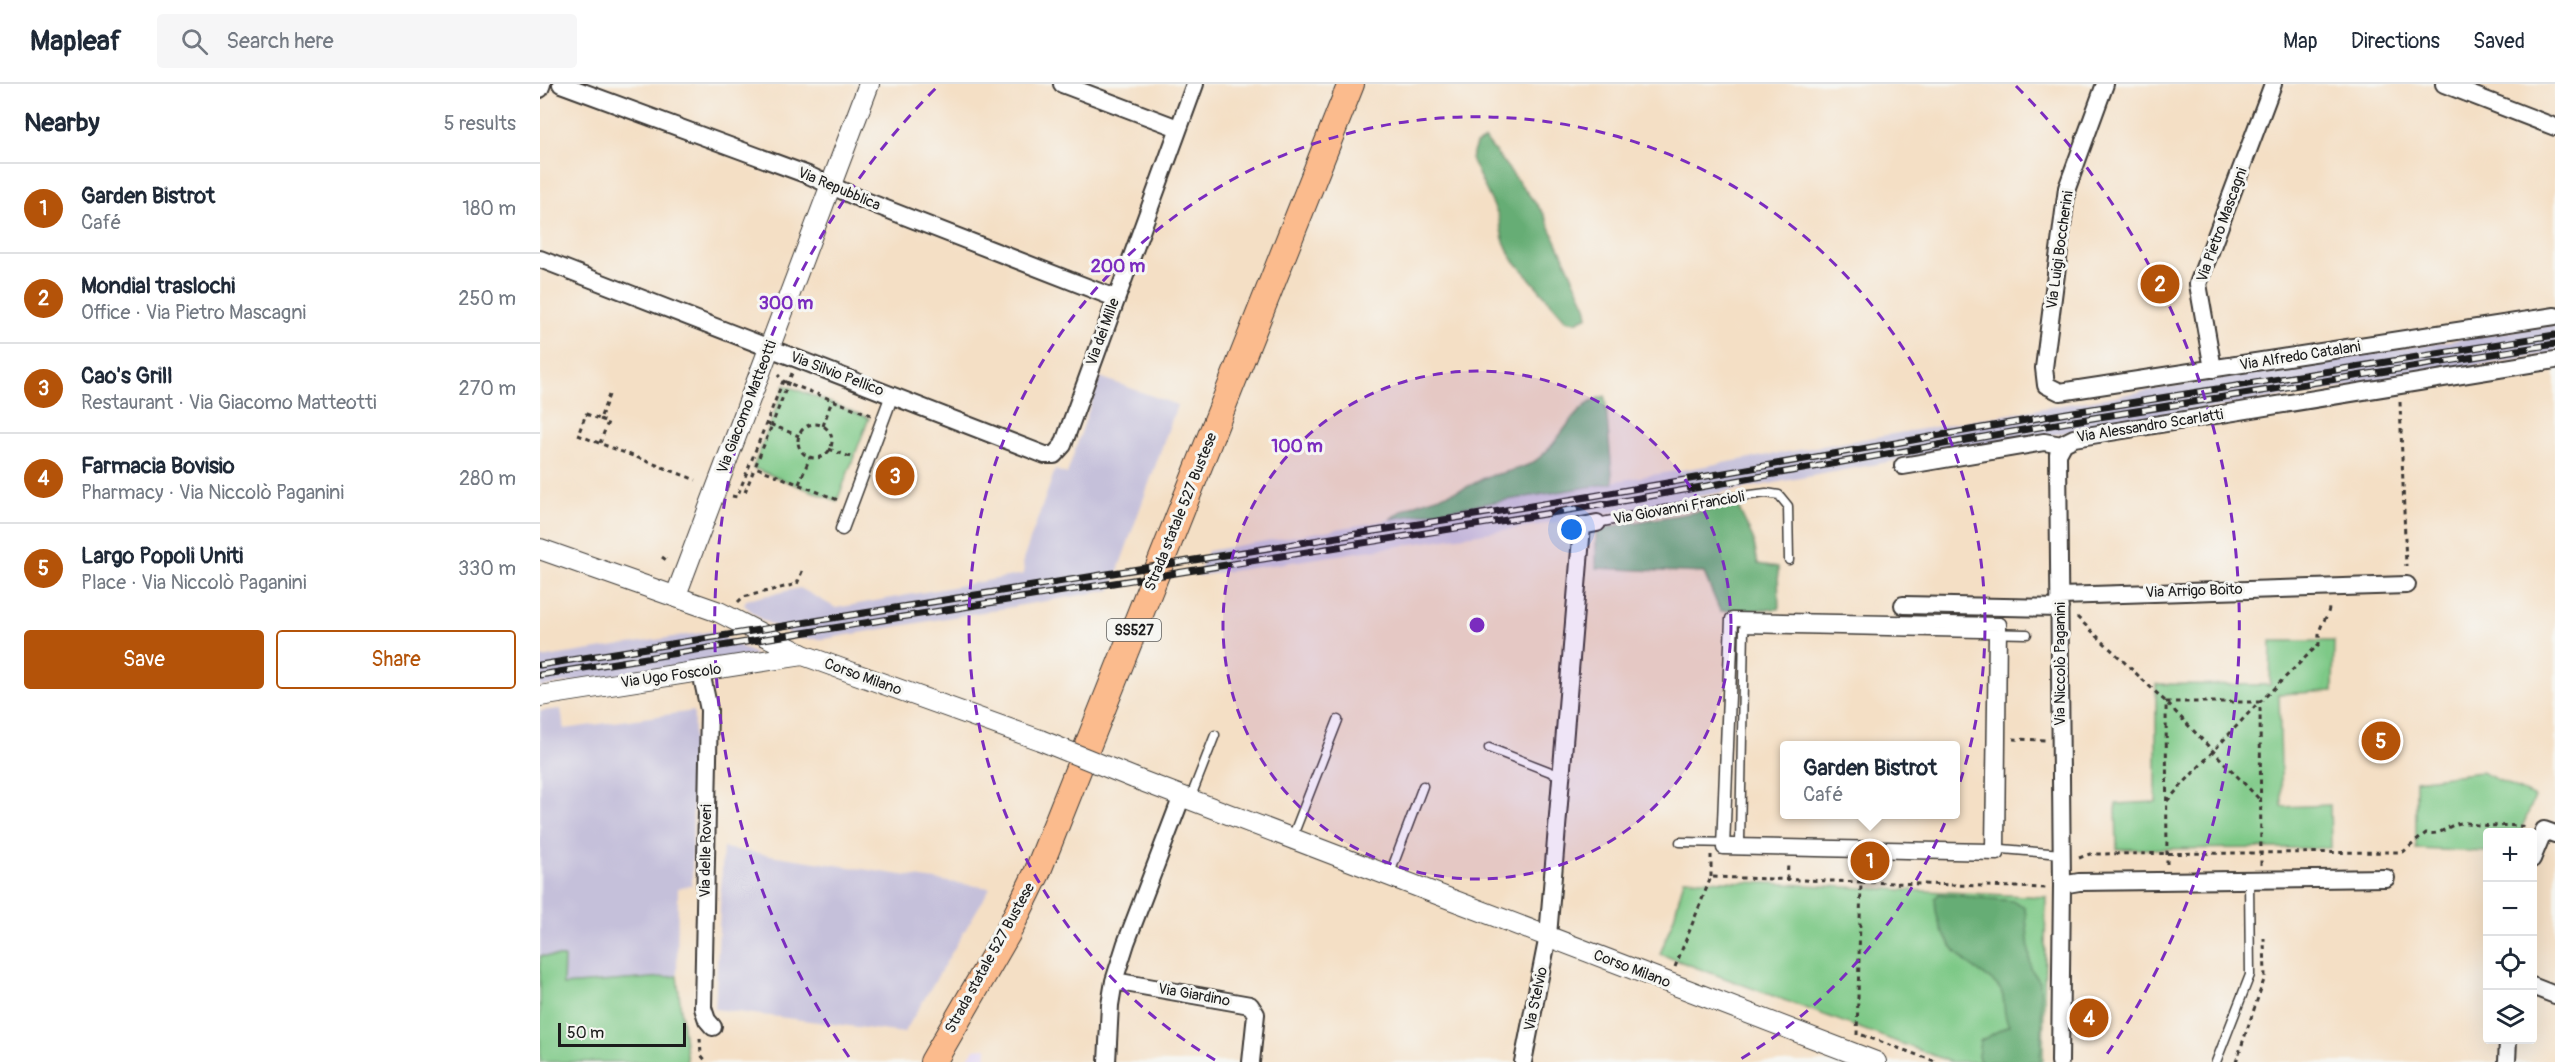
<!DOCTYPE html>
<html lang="en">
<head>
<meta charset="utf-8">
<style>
	:root { --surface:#fff; --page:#f6f6f7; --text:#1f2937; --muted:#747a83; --line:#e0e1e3; --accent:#b45309 }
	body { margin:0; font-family:Pangolin,sans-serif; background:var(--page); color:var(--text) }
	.controls { position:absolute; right:18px; bottom:18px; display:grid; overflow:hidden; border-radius:6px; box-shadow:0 6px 24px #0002 }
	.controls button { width:54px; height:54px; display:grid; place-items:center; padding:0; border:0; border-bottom:2px solid var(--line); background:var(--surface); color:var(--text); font:30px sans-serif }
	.scale { position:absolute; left:18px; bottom:15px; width:128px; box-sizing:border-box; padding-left:6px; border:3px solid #1c1c1c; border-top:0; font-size:16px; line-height:21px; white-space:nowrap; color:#1c1c1c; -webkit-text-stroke:4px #f6f6f2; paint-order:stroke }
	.you { position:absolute; left:1032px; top:446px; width:21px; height:21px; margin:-15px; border:4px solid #fff; border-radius:50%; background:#1a73e8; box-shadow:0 0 0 9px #1a73e833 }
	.badge { display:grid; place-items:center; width:39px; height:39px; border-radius:50%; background:var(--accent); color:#fff; font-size:20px; font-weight:700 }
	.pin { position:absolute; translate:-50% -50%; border:3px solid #fff; box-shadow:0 2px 6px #0006 }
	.popup { position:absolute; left:1240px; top:657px; width:180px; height:78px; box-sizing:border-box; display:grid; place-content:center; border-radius:6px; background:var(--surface); filter:drop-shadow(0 2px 4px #0005); font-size:20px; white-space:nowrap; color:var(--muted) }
	.popup b { font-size:22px; color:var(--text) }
	.popup::after { content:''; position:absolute; left:50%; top:100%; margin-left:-12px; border:12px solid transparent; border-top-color:var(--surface) }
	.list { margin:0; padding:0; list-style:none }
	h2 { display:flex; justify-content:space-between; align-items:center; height:78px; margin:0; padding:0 24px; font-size:26px }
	h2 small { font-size:20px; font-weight:400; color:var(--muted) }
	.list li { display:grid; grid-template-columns:39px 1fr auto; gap:18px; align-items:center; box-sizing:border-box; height:90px; padding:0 24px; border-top:2px solid var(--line) }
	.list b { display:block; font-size:22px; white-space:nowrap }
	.list p { margin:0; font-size:20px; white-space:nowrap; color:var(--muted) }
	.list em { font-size:20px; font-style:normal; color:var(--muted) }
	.actions { display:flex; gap:12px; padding:18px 24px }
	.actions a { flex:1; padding:14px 0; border:2px solid var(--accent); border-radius:6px; text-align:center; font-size:21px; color:var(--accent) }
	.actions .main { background:var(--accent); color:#fff }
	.icon { flex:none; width:33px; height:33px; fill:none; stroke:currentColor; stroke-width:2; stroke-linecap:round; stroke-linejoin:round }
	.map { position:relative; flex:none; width:2015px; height:978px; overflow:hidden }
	header { display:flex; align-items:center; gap:36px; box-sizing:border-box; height:84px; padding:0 30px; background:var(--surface); border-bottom:2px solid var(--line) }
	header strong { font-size:28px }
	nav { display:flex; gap:33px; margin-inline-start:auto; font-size:21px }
	.search { width:420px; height:54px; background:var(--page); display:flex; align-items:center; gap:15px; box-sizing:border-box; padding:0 21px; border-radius:6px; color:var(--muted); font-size:22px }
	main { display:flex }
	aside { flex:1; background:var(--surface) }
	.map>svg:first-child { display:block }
	.built { fill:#e2d4f3 }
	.industrial { fill:#c5c0da }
	.green { fill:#7ec987; stroke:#4d7252; stroke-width:1.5 }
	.forest { fill:#66ad74; stroke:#416448; stroke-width:1.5 }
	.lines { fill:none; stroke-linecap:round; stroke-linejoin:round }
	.service-casing { stroke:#3c3935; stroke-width:11 }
	.pedestrian-casing { stroke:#3c3935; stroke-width:15 }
	.minor-casing { stroke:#3c3935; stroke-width:20 }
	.tertiary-casing { stroke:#3c3935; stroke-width:22 }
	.primary-casing { stroke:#3c3935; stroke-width:28 }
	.path { stroke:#3c3935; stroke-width:3; stroke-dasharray:4.5 4.5; stroke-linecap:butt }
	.service { stroke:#fff; stroke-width:8 }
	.pedestrian { stroke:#fff; stroke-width:12 }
	.minor { stroke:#fff; stroke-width:16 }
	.tertiary { stroke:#fff; stroke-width:20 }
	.primary { stroke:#fbbb8d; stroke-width:26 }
	.rail-casing { stroke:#1c1c1c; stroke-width:7 }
	.rail { stroke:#f6f6f2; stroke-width:4.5; stroke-dasharray:14; stroke-linecap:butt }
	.tertiary-bridge-casing { stroke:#3c3935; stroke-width:22; stroke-linecap:butt }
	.tertiary-bridge { stroke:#fff; stroke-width:20 }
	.ring { fill:none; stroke:#7b2cbf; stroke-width:3; stroke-dasharray:10 8 }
	.labels { text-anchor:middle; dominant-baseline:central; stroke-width:6; stroke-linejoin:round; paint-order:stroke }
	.shield { fill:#f6f6f2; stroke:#5d5d5c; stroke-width:1.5 }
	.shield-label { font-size:14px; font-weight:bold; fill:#1c1c1c }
	.street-label { font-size:15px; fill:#1c1c1c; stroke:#f6f6f2 }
	.centre { fill:#7b2cbf; stroke:#f6f6f2; stroke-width:3 }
	.ring-label { font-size:18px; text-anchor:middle; font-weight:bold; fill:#7b2cbf; stroke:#f6f6f2; stroke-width:6; stroke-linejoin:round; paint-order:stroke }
</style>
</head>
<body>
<header>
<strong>Mapleaf</strong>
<div class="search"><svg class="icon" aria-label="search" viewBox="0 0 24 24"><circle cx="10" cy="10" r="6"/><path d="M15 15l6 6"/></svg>Search here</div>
<nav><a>Map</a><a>Directions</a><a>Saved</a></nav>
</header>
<main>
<aside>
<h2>Nearby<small>5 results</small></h2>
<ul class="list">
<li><span class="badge">1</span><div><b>Garden Bistrot</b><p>Café</p></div><em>180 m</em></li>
<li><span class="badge">2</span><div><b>Mondial traslochi</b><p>Office · Via Pietro Mascagni</p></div><em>250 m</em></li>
<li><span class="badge">3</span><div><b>Cao's Grill</b><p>Restaurant · Via Giacomo Matteotti</p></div><em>270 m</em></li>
<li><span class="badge">4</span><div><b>Farmacia Bovisio</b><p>Pharmacy · Via Niccolò Paganini</p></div><em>280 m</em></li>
<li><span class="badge">5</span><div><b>Largo Popoli Uniti</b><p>Place · Via Niccolò Paganini</p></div><em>330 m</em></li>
</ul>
<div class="actions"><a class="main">Save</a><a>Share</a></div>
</aside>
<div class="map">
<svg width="2015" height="978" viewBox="0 0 2015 978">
	<rect width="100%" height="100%" fill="#f6f6f2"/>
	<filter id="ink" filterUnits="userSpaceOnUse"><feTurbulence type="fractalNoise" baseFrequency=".0167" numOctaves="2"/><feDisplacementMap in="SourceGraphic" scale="12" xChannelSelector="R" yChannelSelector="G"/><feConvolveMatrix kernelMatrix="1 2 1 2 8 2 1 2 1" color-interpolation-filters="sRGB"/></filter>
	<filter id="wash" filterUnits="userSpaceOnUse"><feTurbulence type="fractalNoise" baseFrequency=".008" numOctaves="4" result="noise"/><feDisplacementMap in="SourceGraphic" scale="24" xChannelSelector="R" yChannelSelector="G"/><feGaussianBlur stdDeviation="1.35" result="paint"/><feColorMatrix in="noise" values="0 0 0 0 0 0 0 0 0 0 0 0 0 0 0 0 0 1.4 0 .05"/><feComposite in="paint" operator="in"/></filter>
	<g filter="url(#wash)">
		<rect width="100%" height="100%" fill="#f4dfc5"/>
		<path class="built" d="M447 964 446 978H425L434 965Z"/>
		<path class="industrial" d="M2015 240V269L1359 376 1032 436 658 492 667 467 1757 281Z
			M560 293 637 321 571 506 284 555H262L222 536 204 521 206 516 260 504 296 524 484 490 483 476 515 386 527 390Z
			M172 547 217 571 0 603V574Z
			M21 625 24 645 154 627 152 801 138 805 137 892 23 901 24 873 0 872V627Z
			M183 764 355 790 450 804 364 949 175 925Z"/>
		<path class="green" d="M245 301 329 334 297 417 213 384Z
			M1731 557H1794L1793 607 1739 610 1742 723 1790 721 1791 764 1577 765 1576 720 1616 718V600L1730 601Z
			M1941 688 1995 713 1980 748H1948L1947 768 1876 765V696Z
			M1144 795 1506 813 1503 978H1411L1120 870 1134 833Z
			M0 872 24 873 23 901 137 892 147 978H0Z"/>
		<path class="forest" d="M945 55 1004 130 1046 222 1048 232 1036 238 1026 236 971 173 963 155 958 131 931 75 936 60Z
			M1065 312 1073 399 850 435C875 416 895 415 922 405 931 402 939 396 947 393 961 389 979 386 992 379 1022 361 1029 322 1065 312Z
			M1197 421 1213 454 1218 480 1238 483 1239 525 1180 527 1164 489 1056 484V445Z
			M1399 810 1473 817 1485 824 1491 885 1500 898 1502 945 1500 978H1440L1438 972 1440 957 1469 941C1461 930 1467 916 1460 905 1454 896 1443 891 1435 885 1411 868 1395 843 1395 814Z"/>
	</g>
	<g filter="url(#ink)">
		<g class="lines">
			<g class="service-casing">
				<path id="service" d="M1057 439 1187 414 1226 409 1239 411 1248 422 1249 476
					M949 664 1021 692
					M650 715 675 651
					M752 754 798 636
					M1140 758 1450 764 1522 770
					M1200 758 1204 544 1487 550
					M1450 764 1453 550
					M849 792 883 702
					M1676 978 1710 891 1709 796"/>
			</g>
			<g class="pedestrian-casing">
				<path id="pedestrian" d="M302 445 352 311
					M1192 535 1460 540 1458 770 1183 764Z"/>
			</g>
			<g class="minor-casing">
				<path id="minor" d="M21 0 268 91 318 114 575 214
					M522 0 638 44
					M1565 0 1527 104 1504 284 1506 301 1520 308 2015 232
					M1904 0 2015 43
					M0 5 2 0
					M0 175 505 371H514L523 361 655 0
					M1673 285 1658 200 1733 0
					M1363 382 1504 358 1522 361
					M1520 512 1867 501
					M1363 521 1520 524
					M161 588 169 626 163 924 167 936 173 943
					M1992 775 2004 746 2015 750
					M1522 801 1539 798 1846 794
					M574 897 710 921 716 930 711 978
					M1992 902 2015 911
					M567 978 570 921 574 897 586 859 642 712
					M983 978 1008 852 1042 442 1057 439
					M1520 978 1522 801 1518 370 1524 359 1534 354 2015 276
					M1967 978 1968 956"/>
			</g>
			<g class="tertiary-casing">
				<path id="tertiary" d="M0 465 179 528 263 571 500 656
					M136 511 329 0
					M0 612 263 571
					M594 694 1336 978"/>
			</g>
			<g class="primary-casing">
				<path id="primary" d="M393 978 467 850 497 789 811 0"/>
			</g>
			<path class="path" d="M252 289 232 341 259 352
				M243 297 331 331
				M69 311 60 335 46 330 38 351 156 396
				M1860 318 1866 482
				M60 335 68 338 60 359
				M226 340 232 341 215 383 298 416
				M258 357a17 17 0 1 1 34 0a17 17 0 1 1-34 0Z
				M283 342 292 316
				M289 365 313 374
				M259 400 270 373
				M205 408 215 383
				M192 412 197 413 243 297 238 291
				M122 473 129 478
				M198 518 203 513 257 500 263 485
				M1537 533 1626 618 1719 715
				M1473 655 1506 656
				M1627 717 1718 619
				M1539 774 1550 770 1863 768 1886 749C1903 752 1906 741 1921 739 1928 738 1933 741 1940 741 1956 743 1971 740 1987 743
				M1627 780 1626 618H1719
				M1721 781 1720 618 1779 560C1777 537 1790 536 1789 520
				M1171 793V771
				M1247 796 1248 780
				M1135 883 1171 793 1321 798
				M1317 951 1321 798 1506 804
				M1322 951 1397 978
				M160 954 161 971 167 978
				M1696 978 1725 893 1724 854"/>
			<use href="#service" class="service"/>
			<use href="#pedestrian" class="pedestrian"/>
			<use href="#minor" class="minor"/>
			<use href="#tertiary" class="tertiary"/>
			<use href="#primary" class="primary"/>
			<g class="rail-casing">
				<path id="rail" d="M0 581 1053 412 1527 329 2015 251
					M0 591 1054 422 1528 338 2015 260"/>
			</g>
			<use href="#rail" class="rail"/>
			<g class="tertiary-bridge-casing">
				<path id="tertiary-bridge" d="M500 656 594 694"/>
			</g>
			<use href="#tertiary-bridge" class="tertiary-bridge"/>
		</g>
	</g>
	<circle cx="937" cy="541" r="254" fill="#7b2cbf" fill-opacity=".12"/>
	<g class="ring">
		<circle cx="937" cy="541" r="254"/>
		<path d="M675 976A508 508 0 1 1 1199 976"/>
		<path d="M309 973A762 762 0 0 1 398 2M1476 2A762 762 0 0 1 1565 973"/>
	</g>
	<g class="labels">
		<rect class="shield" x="567" y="535" width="54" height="22" rx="4.5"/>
		<g class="shield-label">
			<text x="594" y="546">SS527</text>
		</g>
		<g class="street-label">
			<text transform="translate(299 105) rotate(23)">Via Repubblica</text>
			<text transform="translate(1682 141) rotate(-70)">Via Pietro Mascagni</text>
			<text transform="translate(1520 166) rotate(-82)">Via Luigi Boccherini</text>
			<text transform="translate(563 248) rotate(-70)">Via dei Mille</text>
			<text transform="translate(1760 272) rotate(-9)">Via Alfredo Catalani</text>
			<text transform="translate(297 290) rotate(21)">Via Silvio Pellico</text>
			<text transform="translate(207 323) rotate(-69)">Via Giacomo Matteotti</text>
			<text transform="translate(1610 342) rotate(-9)">Via Alessandro Scarlatti</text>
			<text transform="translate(1139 424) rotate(-10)">Via Giovanni Francioli</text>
			<text transform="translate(641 428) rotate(-68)">Strada statale 527 Bustese</text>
			<text transform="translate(1654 507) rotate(-2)">Via Arrigo Boito</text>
			<text transform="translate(1520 580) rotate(-90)">Via Niccolò Paganini</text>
			<text transform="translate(131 592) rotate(-8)">Via Ugo Foscolo</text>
			<text transform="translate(323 593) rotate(20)">Corso Milano</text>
			<text transform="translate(166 767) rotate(-89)">Via delle Roveri</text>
			<text transform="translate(450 874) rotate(-61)">Strada statale 527 Bustese</text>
			<text transform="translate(1092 885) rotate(21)">Corso Milano</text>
			<text transform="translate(654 911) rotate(10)">Via Giardino</text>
			<text transform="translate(996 915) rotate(-78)">Via Stelvio</text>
		</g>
	</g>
	<circle cx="937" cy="541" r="9" class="centre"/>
	<g class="ring-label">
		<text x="578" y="188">200 m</text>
		<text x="246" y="225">300 m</text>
		<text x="757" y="368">100 m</text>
	</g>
</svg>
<div class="controls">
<button>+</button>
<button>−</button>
<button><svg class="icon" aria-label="locate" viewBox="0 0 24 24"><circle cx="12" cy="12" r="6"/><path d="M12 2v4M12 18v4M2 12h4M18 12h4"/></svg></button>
<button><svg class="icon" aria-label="layers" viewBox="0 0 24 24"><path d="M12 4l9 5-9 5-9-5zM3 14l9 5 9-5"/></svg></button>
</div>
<div class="scale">50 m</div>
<div class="you"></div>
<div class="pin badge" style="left:1330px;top:777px">1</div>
<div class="popup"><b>Garden Bistrot</b>Café</div>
<div class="pin badge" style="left:1620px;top:200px">2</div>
<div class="pin badge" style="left:355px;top:392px">3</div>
<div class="pin badge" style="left:1549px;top:934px">4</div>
<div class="pin badge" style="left:1841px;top:657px">5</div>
</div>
</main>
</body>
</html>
